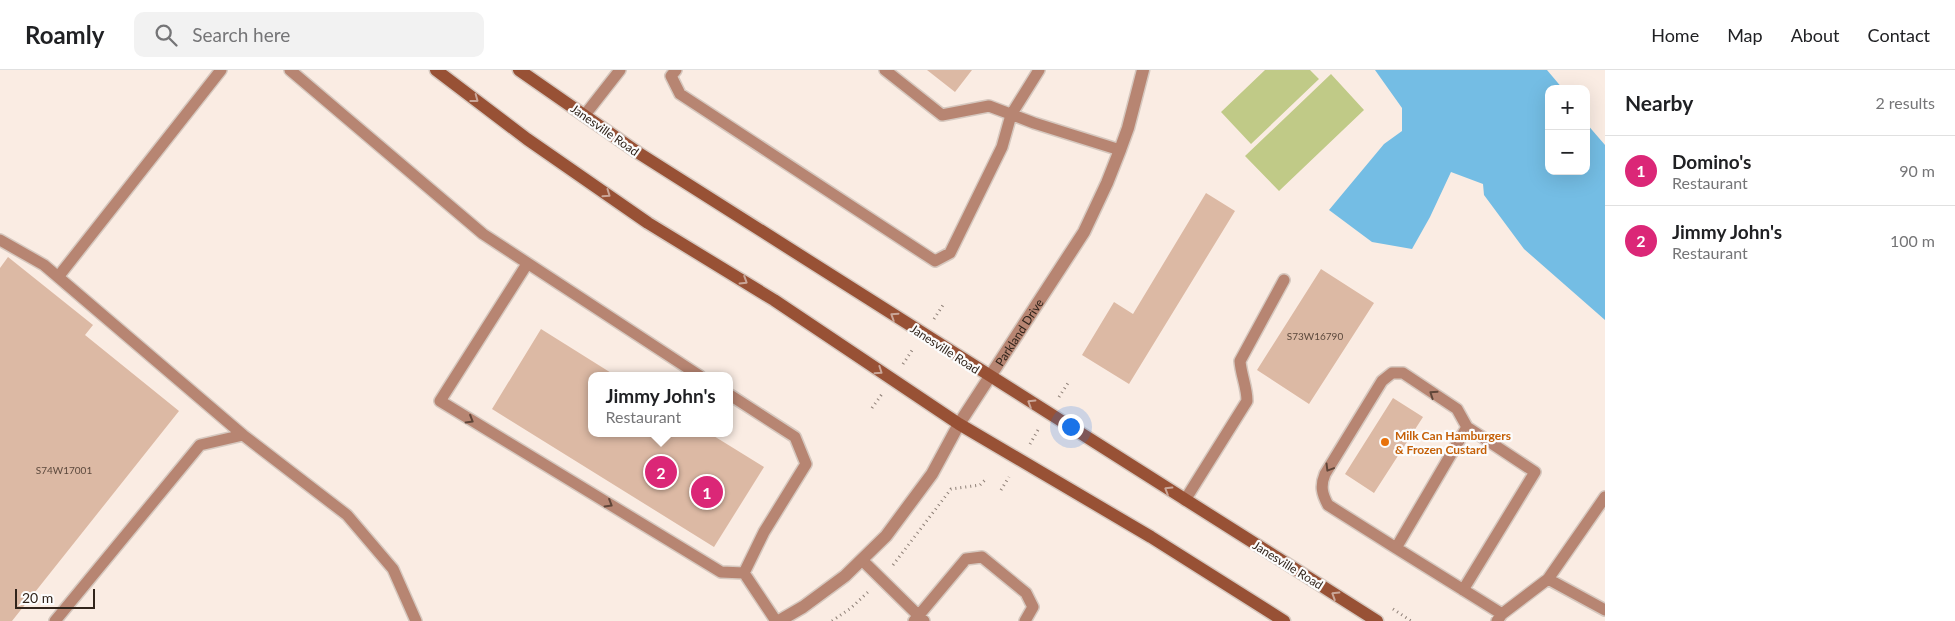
<!DOCTYPE html>
<html lang="en">
<head>
<meta charset="utf-8">
<style>
	:root { --surface:#fff; --page:#f2f2f2; --text:#202124; --muted:#757577; --line:#e0e0e0; --accent:#db2777 }
	body { margin:0; font-family:Lato,sans-serif; background:var(--page); color:var(--text) }
	.controls { position:absolute; right:15px; top:15px; display:grid; overflow:hidden; border-radius:10px; box-shadow:0 5px 20px #0002 }
	.controls button { width:45px; height:45px; display:grid; place-items:center; padding:0; border:0; border-bottom:1px solid var(--line); background:var(--surface); color:var(--text); font:25px sans-serif }
	.scale { position:absolute; left:15px; bottom:12px; width:80px; box-sizing:border-box; padding-left:5px; border:2px solid #31241b; border-top:0; font-size:14px; line-height:18px; white-space:nowrap; color:#31241b; -webkit-text-stroke:4px #fcfcfc; paint-order:stroke }
	.you { position:absolute; left:1070px; top:356px; width:18px; height:18px; margin:-12px; border:4px solid #fff; border-radius:50%; background:#1a73e8; box-shadow:0 0 0 8px #1a73e833 }
	.badge { display:grid; place-items:center; width:32px; height:32px; border-radius:50%; background:var(--accent); color:#fff; font-size:16px; font-weight:700 }
	.pin { position:absolute; translate:-50% -50%; border:2px solid #fff; box-shadow:0 1px 5px #0006 }
	.popup { position:absolute; left:588px; top:302px; width:145px; height:65px; box-sizing:border-box; display:grid; place-content:center; border-radius:10px; background:var(--surface); filter:drop-shadow(0 1px 4px #0005); font-size:16px; white-space:nowrap; color:var(--muted) }
	.popup b { font-size:19px; color:var(--text) }
	.popup::after { content:''; position:absolute; left:50%; top:100%; margin-left:-10px; border:10px solid transparent; border-top-color:var(--surface) }
	.list { margin:0; padding:0; list-style:none }
	h2 { display:flex; justify-content:space-between; align-items:center; height:65px; margin:0; padding:0 20px; font-size:21px }
	h2 small { font-size:16px; font-weight:400; color:var(--muted) }
	.list li { display:grid; grid-template-columns:32px 1fr auto; gap:15px; align-items:center; box-sizing:border-box; height:70px; padding:0 20px; border-top:1px solid var(--line) }
	.list b { display:block; font-size:19px; white-space:nowrap }
	.list p { margin:0; font-size:16px; white-space:nowrap; color:var(--muted) }
	.list em { font-size:16px; font-style:normal; color:var(--muted) }
	.icon { flex:none; width:28px; height:28px; fill:none; stroke:currentColor; stroke-width:2; stroke-linecap:round; stroke-linejoin:round }
	.map { position:relative; flex:none; width:1605px; height:551px; overflow:hidden }
	header { display:flex; align-items:center; gap:30px; box-sizing:border-box; height:70px; padding:0 25px; background:var(--surface); border-bottom:1px solid var(--line) }
	header strong { font-size:24px }
	nav { display:flex; gap:28px; margin-inline-start:auto; font-size:18px }
	.search { width:350px; height:45px; background:var(--page); display:flex; align-items:center; gap:12px; box-sizing:border-box; padding:0 18px; border-radius:10px; color:var(--muted); font-size:19px }
	main { display:flex }
	aside { flex:1; background:var(--surface) }
	.map>svg:first-child { display:block }
	.green { fill:#c0ca87 }
	.water { fill:#74bde4 }
	.building { fill:#dcb9a4 }
	.lines { fill:none; stroke-linecap:round; stroke-linejoin:round }
	.lane-casing { stroke:#d6c8bf; stroke-width:14 }
	.street-casing { stroke:#d6c8bf; stroke-width:15 }
	.secondary-casing { stroke:#d6c8bf; stroke-width:15 }
	.path { stroke:#8d7f76; stroke-width:3; stroke-dasharray:1 4; stroke-linecap:butt }
	.lane { stroke:#b78572; stroke-width:11 }
	.street { stroke:#b78572; stroke-width:12 }
	.secondary { stroke:#985135; stroke-width:12 }
	.oneway { stroke:#caa698 }
	.oneway2 { stroke:#604639 }
	.food-dot { fill:#e8710a; stroke:#fcfcfc; stroke-width:2 }
	.labels { text-anchor:middle; dominant-baseline:central; stroke-width:4.5; stroke-linejoin:round; paint-order:stroke }
	.number-label { font-size:10px; fill:#5c493d }
	.street-label { font-size:12px; fill:#31241b; stroke:#fcfcfc }
	.food-label { font-size:12px; font-weight:bold; fill:#c56008; stroke:#fcfcfc; text-anchor:start }
</style>
</head>
<body>
<header>
<strong>Roamly</strong>
<div class="search"><svg class="icon" aria-label="search" viewBox="0 0 24 24"><circle cx="10" cy="10" r="6"/><path d="M15 15l6 6"/></svg>Search here</div>
<nav><a>Home</a><a>Map</a><a>About</a><a>Contact</a></nav>
</header>
<main>
<div class="map">
<svg width="1605" height="551" viewBox="0 0 1605 551">
	<rect width="100%" height="100%" fill="#faece3"/>
	<path class="green" d="M1265 0H1310L1319 9 1251 74 1221 42Z
		M1331 4 1364 40 1279 121 1245 86Z"/>
	<path class="water" d="M1375 0H1547L1563 19H1549V101H1586V53L1605 75V250L1524 179 1484 125 1483 114 1451 102 1430 147 1412 179 1372 172 1329 140 1384 74 1402 61V38Z"/>
	<path class="building" d="M927 0H972L955 22Z
		M1206 123 1235 141 1129 314 1082 285 1114 232 1133 244Z
		M8 187 93 255 85 265 179 341 12 551H0V198Z
		M1321 199 1374 233 1309 334 1257 300Z
		M541 259 616 306H592V363H709L764 397 714 477 492 339Z
		M1393 328 1423 347 1374 423 1345 404Z"/>
	<g class="lines">
		<g class="lane-casing">
			<path id="lane" d="M290 0 483 164 700 306
				M676 0 671 6 680 24 935 191 950 183 1002 77 1011 45 1039 0
				M885 0 942 45 989 36 1034 53 1120 80
				M584 46 620 0
				M0 170 44 195 243 365
				M527 194 440 331 721 502 744 503
				M58 207 221 0
				M730 325 795 367 806 394 764 462 744 503 776 551
				M1185 430 1247 331C1247 317 1241 305 1240 291L1284 210
				M1396 478 1328 435C1322 424 1320 416 1325 404L1382 311 1392 303H1403L1457 339 1467 357
				M862 490 924 551
				M1548 509 1605 540
				M1463 520 1535 402 1467 357 1396 478 1502 544
				M55 551 200 375 243 365 347 445 393 499 416 551
				M914 551 966 489 982 487 1026 523 1033 537 1025 551
				M1497 551 1502 544 1548 509 1605 427"/>
		</g>
		<g class="street-casing">
			<g id="street">
				<path id="s1" d="M779 551 803 537 845 506 886 466 932 404 959 354 1084 162 1107 113 1120 80 1128 58 1143 0"/>
			</g>
		</g>
		<g class="secondary-casing">
			<path id="secondary" d="M436 0 527 69 648 153 774 230 959 354 1151 467 1284 551
				M519 0 637 82 1377 551"/>
		</g>
		<path class="path" d="M934 249 943 235
			M903 294 913 279
			M1059 327 1068 313
			M872 338 882 324
			M1030 374 1038 360
			M1001 420 1009 407
			M893 495 951 419 980 415 987 408
			M1393 539 1411 551
			M832 551 851 538 868 522"/>
		<use href="#lane" class="lane"/>
		<use href="#street" class="street"/>
		<use href="#secondary" class="secondary"/>
	</g>
	<defs><path id="oneway-chevron" d="M-2-3.5L2.5 0L-2 3.5" fill="none" stroke-width="1.6" stroke-linecap="round" stroke-linejoin="round" transform="scale(1.25)"/></defs>
	<g class="oneway">
		<use href="#oneway-chevron" transform="translate(475 29) rotate(37)"/>
		<use href="#oneway-chevron" transform="translate(607 124) rotate(35)"/>
		<use href="#oneway-chevron" transform="translate(744 211) rotate(32)"/>
		<use href="#oneway-chevron" transform="translate(894 246) rotate(-147)"/>
		<use href="#oneway-chevron" transform="translate(879 301) rotate(34)"/>
		<use href="#oneway-chevron" transform="translate(1031 333) rotate(-148)"/>
		<use href="#oneway-chevron" transform="translate(1168 420) rotate(-148)"/>
		<use href="#oneway-chevron" transform="translate(1335 525) rotate(-148)"/>
	</g>
	<g class="oneway2">
		<use href="#oneway-chevron" transform="translate(1433 324) rotate(-146)"/>
		<use href="#oneway-chevron" transform="translate(470 350) rotate(31)"/>
		<use href="#oneway-chevron" transform="translate(1329 398) rotate(121)"/>
		<use href="#oneway-chevron" transform="translate(609 434) rotate(31)"/>
	</g>
	<circle class="food-dot" cx="1385" cy="372" r="5"/>
	<g class="labels">
		<g class="number-label">
			<text x="1315" y="266">S73W16790</text>
			<text x="64" y="400">S74W17001</text>
		</g>
		<g class="street-label">
			<text transform="translate(605 60) rotate(35)">Janesville Road</text>
			<text stroke="none"><textPath href="#s1" startOffset="381">Parkland Drive</textPath></text>
			<text transform="translate(945 279) rotate(33)">Janesville Road</text>
			<text transform="translate(1288 495) rotate(32)">Janesville Road</text>
		</g>
		<g class="food-label">
			<text x="1395" y="365">Milk Can Hamburgers<tspan x="1395" dy="14">&amp; Frozen Custard</tspan></text>
		</g>
	</g>
</svg>
<div class="controls">
<button>+</button>
<button>−</button>
</div>
<div class="scale">20 m</div>
<div class="you"></div>
<div class="pin badge" style="left:707px;top:422px">1</div>
<div class="pin badge" style="left:661px;top:402px">2</div>
<div class="popup"><b>Jimmy John's</b>Restaurant</div>
</div>
<aside>
<h2>Nearby<small>2 results</small></h2>
<ul class="list">
<li><span class="badge">1</span><div><b>Domino's</b><p>Restaurant</p></div><em>90 m</em></li>
<li><span class="badge">2</span><div><b>Jimmy John's</b><p>Restaurant</p></div><em>100 m</em></li>
</ul>
</aside>
</main>
</body>
</html>
